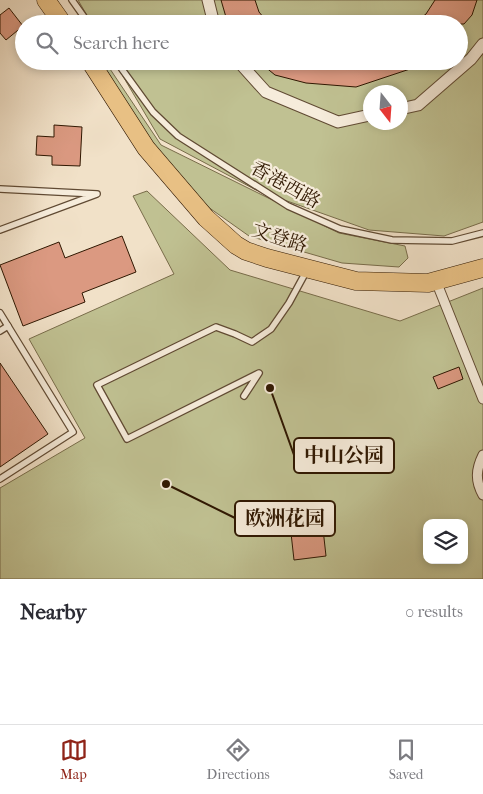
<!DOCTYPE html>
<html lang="en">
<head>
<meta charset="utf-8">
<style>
	:root { --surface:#fff; --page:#f2f2f3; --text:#2b2b33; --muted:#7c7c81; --line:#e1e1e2; --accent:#8f2418 }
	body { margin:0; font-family:"IM FELL French Canon","Noto Serif SC",serif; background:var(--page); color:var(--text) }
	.controls { position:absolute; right:15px; bottom:15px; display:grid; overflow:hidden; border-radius:10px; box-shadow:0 2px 8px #0003 }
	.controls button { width:45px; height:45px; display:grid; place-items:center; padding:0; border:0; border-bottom:1px solid var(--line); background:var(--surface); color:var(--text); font:25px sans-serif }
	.compass { position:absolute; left:363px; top:85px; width:45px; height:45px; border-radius:50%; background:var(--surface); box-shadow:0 2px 8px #0003; rotate:163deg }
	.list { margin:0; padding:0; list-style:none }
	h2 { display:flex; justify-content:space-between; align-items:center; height:65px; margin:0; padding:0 20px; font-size:21px }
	h2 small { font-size:16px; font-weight:400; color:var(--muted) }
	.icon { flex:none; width:28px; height:28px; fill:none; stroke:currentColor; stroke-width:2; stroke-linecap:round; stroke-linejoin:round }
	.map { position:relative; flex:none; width:483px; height:579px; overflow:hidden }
	.search { position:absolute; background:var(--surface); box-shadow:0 2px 8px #0003; left:15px; right:15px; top:15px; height:55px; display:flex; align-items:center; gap:12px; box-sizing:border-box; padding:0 18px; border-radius:28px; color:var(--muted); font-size:19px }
	.sheet { height:145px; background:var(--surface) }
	nav { display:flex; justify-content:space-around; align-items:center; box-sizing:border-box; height:70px; border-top:1px solid var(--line); background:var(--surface); font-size:14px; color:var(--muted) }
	nav a { display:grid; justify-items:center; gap:2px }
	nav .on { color:var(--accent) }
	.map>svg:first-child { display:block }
</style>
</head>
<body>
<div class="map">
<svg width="483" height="579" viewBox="0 0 483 579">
	<rect width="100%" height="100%" fill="#f1e1c8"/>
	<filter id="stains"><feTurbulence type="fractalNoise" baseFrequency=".004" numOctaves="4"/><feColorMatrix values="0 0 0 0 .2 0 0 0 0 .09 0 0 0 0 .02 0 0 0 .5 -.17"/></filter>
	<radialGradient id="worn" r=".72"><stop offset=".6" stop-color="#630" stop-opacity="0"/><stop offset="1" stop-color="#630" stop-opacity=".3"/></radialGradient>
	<g fill="#c0c192" stroke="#786c4a" fill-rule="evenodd">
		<path d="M 78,0 L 483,0 L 483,222 L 444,236 L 369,230 L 256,190 L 160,139 L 114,61 L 459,61 L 459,24 L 92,24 ZM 370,92 L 400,92 L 400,122 L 370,122 Z"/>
		<path d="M 108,66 L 161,145 L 339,233 L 405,246 L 408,258 L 399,267 L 342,263 L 249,236 L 201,202 L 157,150 L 99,70 Z"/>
		<path d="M 147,191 L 230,270 L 400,321 L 483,288 L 483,579 L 0,579 L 0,488 L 85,438 L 29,339 L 174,274 L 133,196 ZM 427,523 L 464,523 L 464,560 L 427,560 Z"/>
	</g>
	<g fill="#db9981" stroke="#2f1701">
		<path d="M 221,0 L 255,0 L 259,12 L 269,24 L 228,24 Z"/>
		<path d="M 435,0 L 477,0 L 472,15 L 464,24 L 413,24 L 426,14 Z"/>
		<path d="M 9,8 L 23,26 L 6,40 L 0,33 L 0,15 Z"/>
		<path d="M 258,61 L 428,61 L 428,63 L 356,87 L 306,83 L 275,75 Z"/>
		<path d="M 54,125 L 82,127 L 80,166 L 52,165 L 52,156 L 36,155 L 37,136 L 54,137 Z"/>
		<path d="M 122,236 L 136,272 L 82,293 L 85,302 L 23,326 L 0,265 L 59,242 L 65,258 Z"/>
		<path d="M 0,363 L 48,434 L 0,467 Z"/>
		<path d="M 459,367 L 463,379 L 438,389 L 433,377 Z"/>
		<path d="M 323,529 L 326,556 L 294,560 L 291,533 Z"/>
	</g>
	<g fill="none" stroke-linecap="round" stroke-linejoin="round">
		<g stroke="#604a33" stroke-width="8">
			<g id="service">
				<path d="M 72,0 L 89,24"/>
				<path d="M 116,61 L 153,112 L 178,136 L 288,206 L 340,229 L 392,240 L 452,241 L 483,233"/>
				<path d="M 0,189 L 97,194 L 0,230"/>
				<path d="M 0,313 L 73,432 L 0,479"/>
				<path d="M 0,331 L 8,326"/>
				<path d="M 244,396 L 259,373 L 127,439 L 97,385 L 216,327 L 235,334 L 252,342 L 271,329 L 289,303 L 307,270"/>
			</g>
		</g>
		<g stroke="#604a33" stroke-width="11">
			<g id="pedestrian">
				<path d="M 436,281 L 483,399"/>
				<path d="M 483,455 C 476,469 475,481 483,495"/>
			</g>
		</g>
		<g stroke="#604a33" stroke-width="13">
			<g id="minor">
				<path d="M 208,0 L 214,24"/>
				<path d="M 238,61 L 266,92 L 338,122 L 370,115"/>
				<path d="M 400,109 L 418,105 L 471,59 L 483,44"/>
			</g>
		</g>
		<g stroke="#2f1701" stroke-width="19">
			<g id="primary">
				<path d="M 46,0 L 63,24"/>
				<path d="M 90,61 L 146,148 L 206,218 L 236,245 L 246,251 L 267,258 L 356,281 L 428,283 L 483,268"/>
			</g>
		</g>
		<use href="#service" stroke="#f6ecdb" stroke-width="5.5"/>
		<use href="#pedestrian" stroke="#f6ecdb" stroke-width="9"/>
		<use href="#minor" stroke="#f6ecdb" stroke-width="11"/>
		<use href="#primary" stroke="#e8c084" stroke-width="18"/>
	</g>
	<g text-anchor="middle" stroke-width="4.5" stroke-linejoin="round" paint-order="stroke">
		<g font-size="19" fill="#2f1701" stroke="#f6ecdb">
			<text transform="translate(286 184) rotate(29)" y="7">香港西路</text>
			<text transform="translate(280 237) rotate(18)" y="7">文登路</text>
		</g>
	</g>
	<path fill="none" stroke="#2f1701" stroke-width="2" d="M270 388L294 455M166 484L235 518"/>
	<g fill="#2f1701" stroke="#f6ecdb" stroke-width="2">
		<circle cx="270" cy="388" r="5"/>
		<circle cx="166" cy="484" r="5"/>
	</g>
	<g fill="#f6ecdb" stroke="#2f1701" stroke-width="2">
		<rect x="294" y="438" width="100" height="35" rx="5"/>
		<rect x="235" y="501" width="100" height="35" rx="5"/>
	</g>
	<g font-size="20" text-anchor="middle" font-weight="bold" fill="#2f1701">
		<text x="344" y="462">中山公园</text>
		<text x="285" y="525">欧洲花园</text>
	</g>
	<rect width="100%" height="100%" filter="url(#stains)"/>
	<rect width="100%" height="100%" fill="url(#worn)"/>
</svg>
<div class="controls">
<button><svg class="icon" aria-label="layers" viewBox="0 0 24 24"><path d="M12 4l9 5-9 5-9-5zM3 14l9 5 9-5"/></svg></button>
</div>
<svg class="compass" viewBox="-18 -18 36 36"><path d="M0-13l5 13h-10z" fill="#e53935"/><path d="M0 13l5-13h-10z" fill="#7c7c81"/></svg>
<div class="search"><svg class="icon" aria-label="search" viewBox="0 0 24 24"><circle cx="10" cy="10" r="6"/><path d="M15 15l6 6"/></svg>Search here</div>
</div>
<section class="sheet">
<h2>Nearby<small>0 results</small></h2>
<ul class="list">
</ul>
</section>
<nav>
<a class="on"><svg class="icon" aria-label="map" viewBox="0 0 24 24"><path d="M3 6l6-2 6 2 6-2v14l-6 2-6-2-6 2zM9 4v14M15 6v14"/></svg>Map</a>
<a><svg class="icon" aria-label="directions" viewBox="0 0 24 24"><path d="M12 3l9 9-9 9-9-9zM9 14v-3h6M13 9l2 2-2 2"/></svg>Directions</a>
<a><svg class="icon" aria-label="saved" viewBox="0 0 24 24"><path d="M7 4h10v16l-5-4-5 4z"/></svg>Saved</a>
</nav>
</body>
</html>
